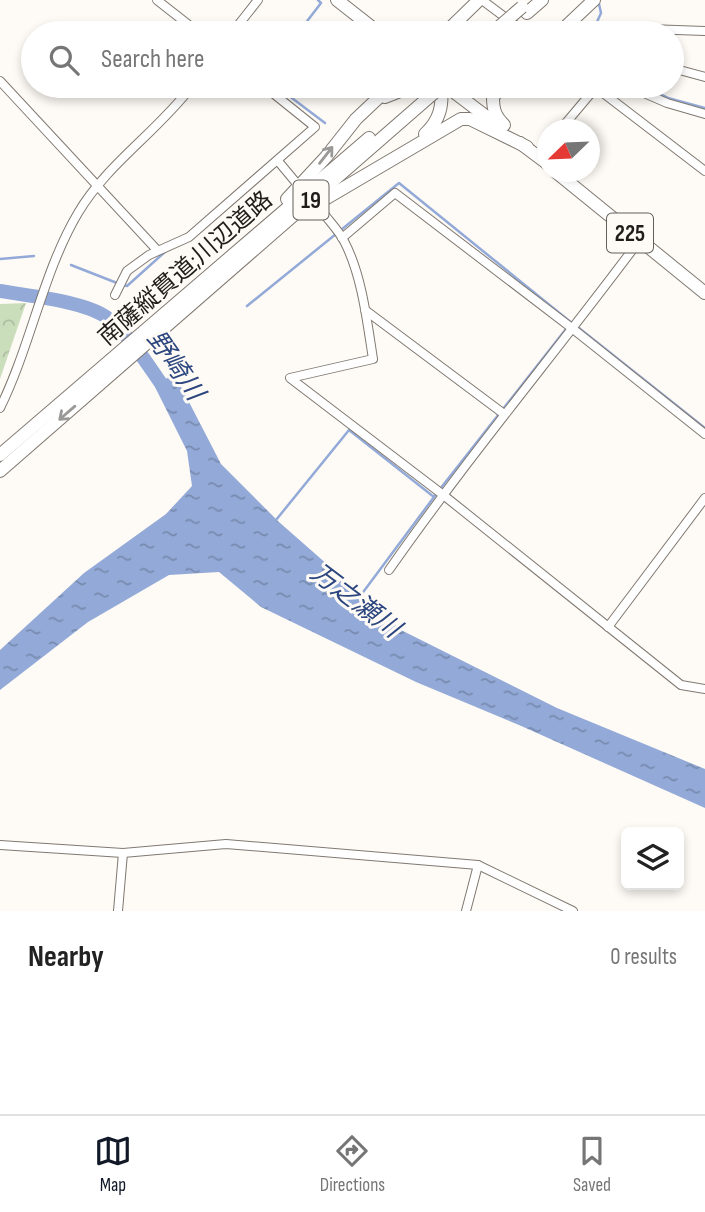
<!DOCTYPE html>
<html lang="en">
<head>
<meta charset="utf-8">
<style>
	:root { --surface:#fff; --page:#f2f2f2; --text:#222; --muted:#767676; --line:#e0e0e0; --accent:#111827 }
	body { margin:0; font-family:"Sofia Sans Condensed","Noto Sans JP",sans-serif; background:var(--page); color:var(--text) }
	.controls { position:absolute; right:21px; bottom:21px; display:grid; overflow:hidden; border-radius:10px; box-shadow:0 4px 10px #0003 }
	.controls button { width:63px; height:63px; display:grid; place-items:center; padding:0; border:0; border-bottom:2px solid var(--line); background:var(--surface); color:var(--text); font:35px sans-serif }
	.compass { position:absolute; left:537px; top:119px; width:63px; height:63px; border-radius:50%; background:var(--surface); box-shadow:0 4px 10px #0003; rotate:247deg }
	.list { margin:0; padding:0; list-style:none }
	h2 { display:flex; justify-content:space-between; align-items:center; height:91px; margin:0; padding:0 28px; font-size:30px }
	h2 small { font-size:23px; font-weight:400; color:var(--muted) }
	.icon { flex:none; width:38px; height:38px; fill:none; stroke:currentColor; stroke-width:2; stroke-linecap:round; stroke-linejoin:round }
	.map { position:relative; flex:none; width:705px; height:911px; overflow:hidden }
	.search { position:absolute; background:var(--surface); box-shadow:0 4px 10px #0003; left:21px; right:21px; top:21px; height:77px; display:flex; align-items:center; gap:18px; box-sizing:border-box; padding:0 24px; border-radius:38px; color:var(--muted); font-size:26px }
	.sheet { height:203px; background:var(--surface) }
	nav { display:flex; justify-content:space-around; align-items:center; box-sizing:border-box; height:98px; border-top:2px solid var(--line); background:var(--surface); font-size:19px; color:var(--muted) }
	nav a { display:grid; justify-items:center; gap:4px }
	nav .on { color:var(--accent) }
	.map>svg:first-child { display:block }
</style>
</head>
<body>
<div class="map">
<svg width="705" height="911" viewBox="0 0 705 911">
	<defs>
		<pattern id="forest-crowns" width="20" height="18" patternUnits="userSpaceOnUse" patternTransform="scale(1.75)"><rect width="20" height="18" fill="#cbdebc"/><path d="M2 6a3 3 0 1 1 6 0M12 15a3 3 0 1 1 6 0" fill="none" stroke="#aebea1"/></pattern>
		<pattern id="water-ripples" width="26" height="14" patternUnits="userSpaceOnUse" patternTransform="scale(1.75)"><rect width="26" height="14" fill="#93aad8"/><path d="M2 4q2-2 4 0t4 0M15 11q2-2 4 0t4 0" fill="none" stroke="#778aae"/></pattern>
	</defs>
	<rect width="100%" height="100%" fill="#fefaf5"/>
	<path fill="url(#forest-crowns)" d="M 26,303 L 0,379 L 0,304 Z"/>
	<path fill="url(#water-ripples)" d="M 174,373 L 221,464 L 279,522 L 403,631 L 557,708 L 705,769 L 705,808 L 519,725 L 416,682 L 261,607 L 219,572 L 169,575 L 88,622 L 0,690 L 0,650 L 84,573 L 166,514 L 192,486 L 187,451 L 155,387 Z"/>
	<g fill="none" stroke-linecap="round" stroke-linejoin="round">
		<g stroke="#93aad8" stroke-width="2.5">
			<path d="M 298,33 L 321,3 L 318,0"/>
			<path d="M 592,33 L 601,13 L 599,4"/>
			<path d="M 276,86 L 325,123"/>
			<path d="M 642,86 L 668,98 L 705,108"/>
			<path d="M 0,259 L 34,256"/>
			<path d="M 71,265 L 117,283"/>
			<path d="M 123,285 L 127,286 L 166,251"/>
			<path d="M 247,306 L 399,183 L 573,324"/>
			<path d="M 579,328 L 705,428"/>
			<path d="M 503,409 L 566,329"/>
			<path d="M 440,489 L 499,414"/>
			<path d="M 276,520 L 349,430 L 434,497 L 436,494"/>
			<path d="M 361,595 L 434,497"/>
		</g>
		<path stroke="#93aad8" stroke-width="14" d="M 0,291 C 28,296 84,301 106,317 C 133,338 151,370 171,398"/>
		<g stroke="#807971" stroke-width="10">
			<g id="minor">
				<path d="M 157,0 L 199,33"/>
				<path d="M 482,0 L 526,33"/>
				<path d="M 232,33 L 258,0"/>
				<path d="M 640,33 L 648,29 L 705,31"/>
				<path d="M 672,68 L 705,77"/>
				<path d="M 0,81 L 157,250"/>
				<path d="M 594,86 L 705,171"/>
				<path d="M 628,86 L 667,103 L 705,114"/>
				<path d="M 560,130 L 597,86"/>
				<path d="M 538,156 L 548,145"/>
				<path d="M 278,161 L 298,185"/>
				<path d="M 324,214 C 331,223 339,231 344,241 C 362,275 367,321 373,359 L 290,378 L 442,494 L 681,685 L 705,689"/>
				<path d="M 342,238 L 395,193 L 573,329 L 705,434"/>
				<path d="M 115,295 L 127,271 L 149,255 L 189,237 L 315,127 L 264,86"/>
				<path d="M 365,310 L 504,414"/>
				<path d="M 0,408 C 31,345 43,272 78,213 C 107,164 157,132 192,86"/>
				<path d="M 389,570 C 468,457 557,351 639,241"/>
				<path d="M 608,627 L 705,498"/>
				<path d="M 0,845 L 123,853 L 226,844 L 478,865 L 573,911"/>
				<path d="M 118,911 L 123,853"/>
				<path d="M 466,911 L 478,865"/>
			</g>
		</g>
		<g stroke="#807971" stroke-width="14">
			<g id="highway">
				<path d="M 337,0 L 379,33"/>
				<path d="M 527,13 L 542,0"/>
				<path d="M 445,33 L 479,0"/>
				<path d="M 559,33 L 594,0"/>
				<path d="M 446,86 L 500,127"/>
				<path d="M 502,86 L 493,97 C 493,110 495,116 504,125"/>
				<path d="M 385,97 L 413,86"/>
				<path d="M 425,134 C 440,120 443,106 441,86"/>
				<path d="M 520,143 L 548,164"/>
				<path d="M 556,172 L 705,293"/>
				<path d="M 287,199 L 326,157 L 356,119 L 391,86"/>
				<path d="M 313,206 L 461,119 L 470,119 L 527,147"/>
				<path d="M 0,455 L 369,138"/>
				<path d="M 0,471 L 428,98"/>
			</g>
		</g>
		<use href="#minor" stroke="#fff" stroke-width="8"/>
		<use href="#highway" stroke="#fff" stroke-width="12"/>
		<g stroke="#807971" stroke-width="14" stroke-linecap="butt">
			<g id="highway-bridge">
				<path d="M 492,33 L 522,7"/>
				<path d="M 428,98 L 442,86"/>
			</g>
		</g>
		<use href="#highway-bridge" stroke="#fff" stroke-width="12"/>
	</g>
	<defs><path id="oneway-shaft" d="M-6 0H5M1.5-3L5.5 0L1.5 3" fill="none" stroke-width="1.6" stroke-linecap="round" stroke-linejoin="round" transform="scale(1.75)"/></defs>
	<g stroke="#9a9998">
		<use href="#oneway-shaft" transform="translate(326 155) rotate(-52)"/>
		<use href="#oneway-shaft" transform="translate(67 413) rotate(139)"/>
	</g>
	<g text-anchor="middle" stroke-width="6" stroke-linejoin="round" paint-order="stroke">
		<g fill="#fefaf5" stroke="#625f5b" stroke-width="2">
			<rect x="293.5" y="180.5" width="35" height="39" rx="5"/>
			<rect x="607" y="213.5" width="46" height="39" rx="5"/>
		</g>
		<g font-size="23" font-weight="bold" fill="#1f1d19">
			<text x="311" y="208">19</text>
			<text x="630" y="241">225</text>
		</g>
		<g font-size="24" fill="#1f1d19" stroke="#fefaf5">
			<text transform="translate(185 268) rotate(-41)" y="8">南薩縦貫道;川辺道路</text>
		</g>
		<g font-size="26" font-style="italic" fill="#2c467f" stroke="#fefaf5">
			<text transform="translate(176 365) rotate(55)" y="9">野崎川</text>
			<text transform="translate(356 600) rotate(37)" y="9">万之瀬川</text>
		</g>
	</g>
</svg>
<div class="controls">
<button><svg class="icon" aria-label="layers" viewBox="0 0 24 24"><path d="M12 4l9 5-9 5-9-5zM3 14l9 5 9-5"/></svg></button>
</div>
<svg class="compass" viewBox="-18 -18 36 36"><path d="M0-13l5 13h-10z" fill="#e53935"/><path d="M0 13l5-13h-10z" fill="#767676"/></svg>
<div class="search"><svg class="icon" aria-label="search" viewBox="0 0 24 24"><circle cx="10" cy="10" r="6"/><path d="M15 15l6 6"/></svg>Search here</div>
</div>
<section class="sheet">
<h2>Nearby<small>0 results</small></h2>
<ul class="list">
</ul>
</section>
<nav>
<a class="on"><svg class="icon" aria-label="map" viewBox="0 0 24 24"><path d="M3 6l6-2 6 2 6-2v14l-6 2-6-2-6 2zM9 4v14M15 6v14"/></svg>Map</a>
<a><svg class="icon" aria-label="directions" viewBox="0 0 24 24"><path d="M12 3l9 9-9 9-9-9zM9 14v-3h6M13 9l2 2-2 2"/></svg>Directions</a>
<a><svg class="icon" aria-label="saved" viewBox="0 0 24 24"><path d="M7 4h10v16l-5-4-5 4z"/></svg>Saved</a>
</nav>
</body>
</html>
